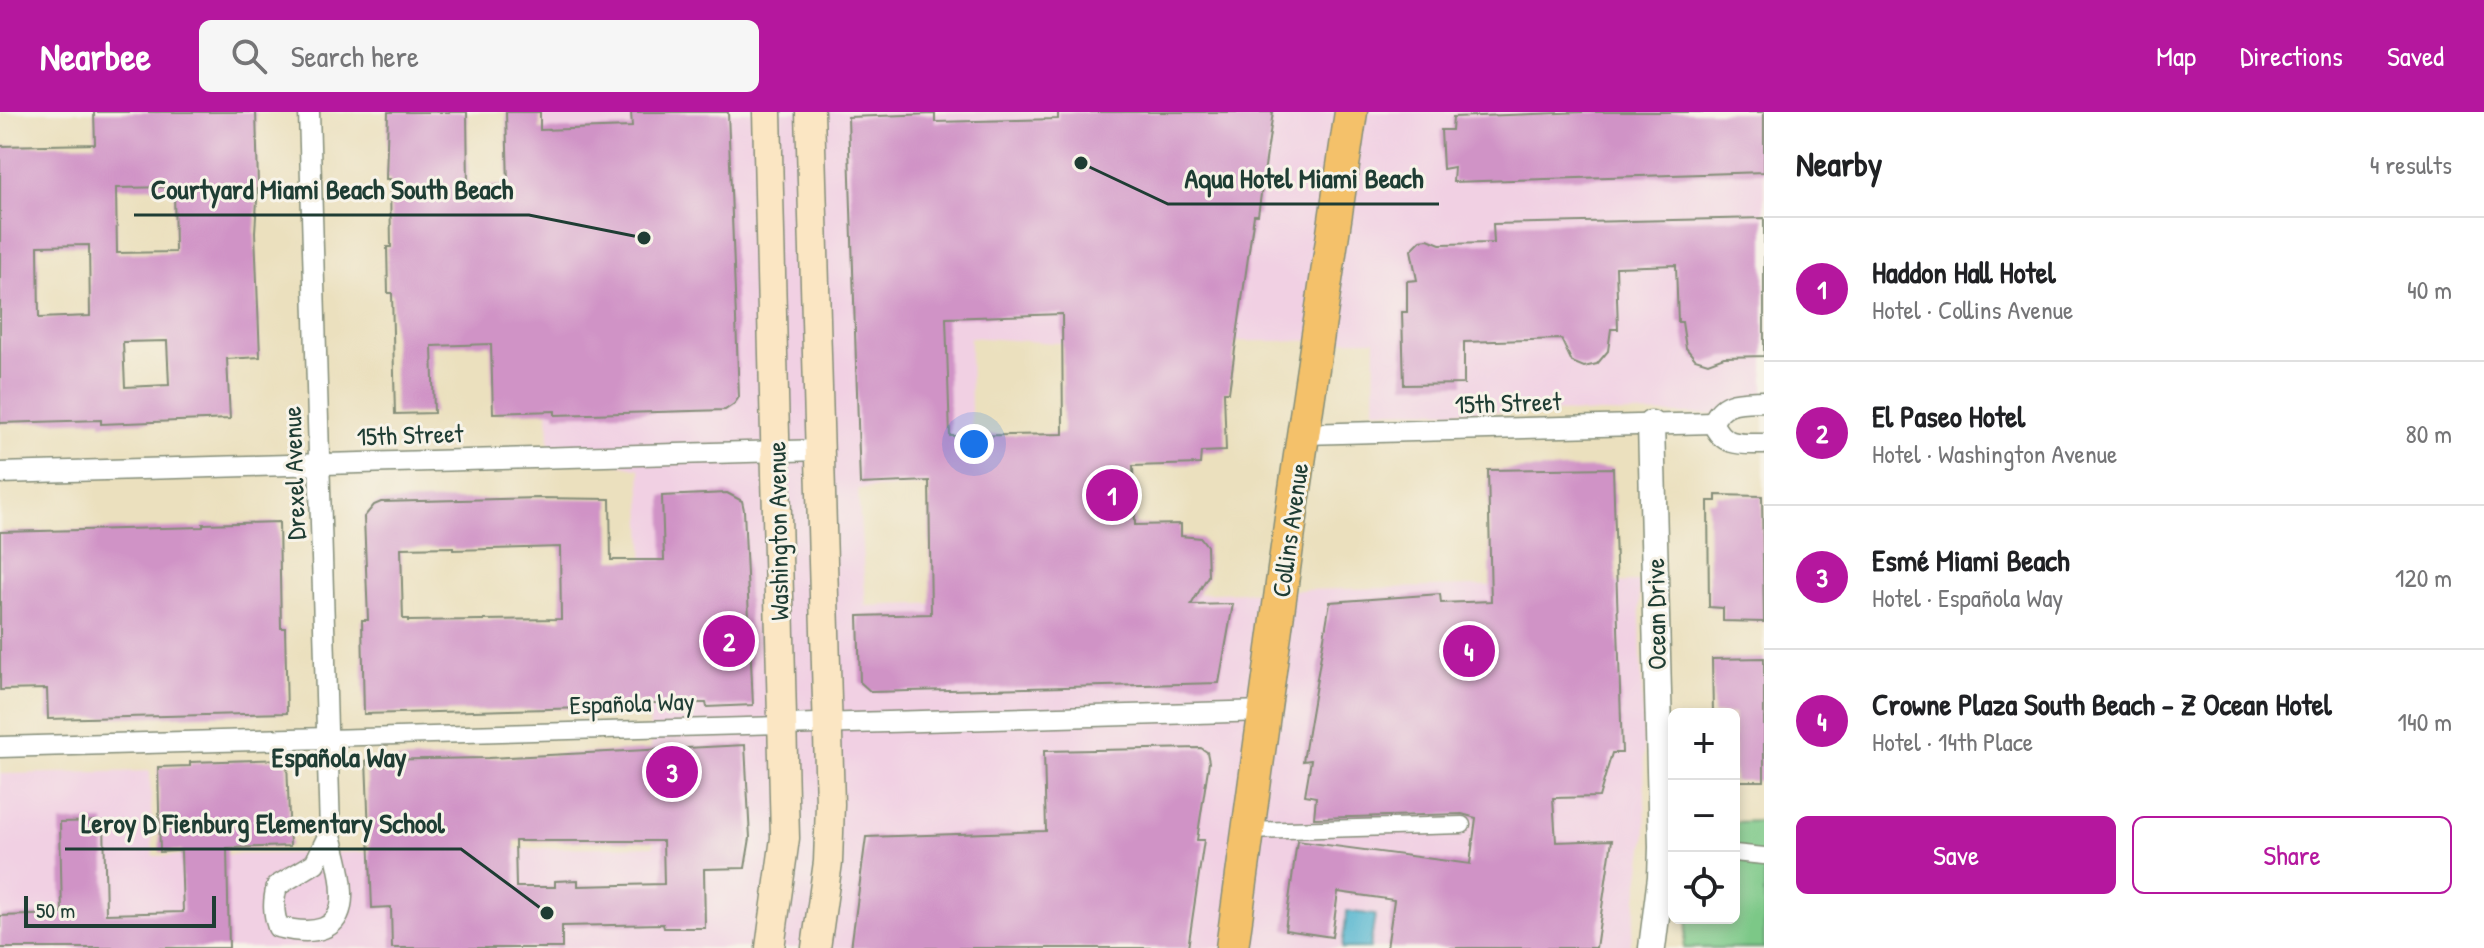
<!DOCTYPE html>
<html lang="en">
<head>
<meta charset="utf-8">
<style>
	:root { --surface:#fff; --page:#f6f6f6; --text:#202124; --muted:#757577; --line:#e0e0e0; --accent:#b5179e }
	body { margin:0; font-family:"Patrick Hand",sans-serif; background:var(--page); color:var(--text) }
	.controls { position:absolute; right:24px; bottom:24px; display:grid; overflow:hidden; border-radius:12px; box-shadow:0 4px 12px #0003 }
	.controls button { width:72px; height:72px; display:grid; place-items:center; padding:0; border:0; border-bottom:2px solid var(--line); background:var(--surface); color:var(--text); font:40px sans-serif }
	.scale { position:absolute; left:24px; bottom:20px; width:192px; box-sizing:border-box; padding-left:8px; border:4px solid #1f3d34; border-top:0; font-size:22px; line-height:28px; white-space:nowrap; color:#1f3d34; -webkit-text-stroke:6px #f7f3e8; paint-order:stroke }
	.you { position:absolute; left:974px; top:332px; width:28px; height:28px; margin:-20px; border:6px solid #fff; border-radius:50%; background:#1a73e8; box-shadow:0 0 0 12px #1a73e833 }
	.badge { display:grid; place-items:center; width:52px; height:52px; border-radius:50%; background:var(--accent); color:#fff; font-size:26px; font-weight:700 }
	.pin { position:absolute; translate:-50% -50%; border:4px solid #fff; box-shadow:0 2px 8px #0006 }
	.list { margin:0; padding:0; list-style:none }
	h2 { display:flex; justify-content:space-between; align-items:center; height:104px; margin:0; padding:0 32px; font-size:34px }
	h2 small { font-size:26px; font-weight:400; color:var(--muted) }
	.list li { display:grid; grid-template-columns:52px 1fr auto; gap:24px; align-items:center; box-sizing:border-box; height:144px; padding:0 32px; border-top:2px solid var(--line) }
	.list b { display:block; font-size:30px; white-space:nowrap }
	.list p { margin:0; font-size:26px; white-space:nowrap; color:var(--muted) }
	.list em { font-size:26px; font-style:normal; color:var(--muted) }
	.actions { display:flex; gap:16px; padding:24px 32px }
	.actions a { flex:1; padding:18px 0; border:2px solid var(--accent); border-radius:12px; text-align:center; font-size:28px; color:var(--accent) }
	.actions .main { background:var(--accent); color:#fff }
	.icon { flex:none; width:44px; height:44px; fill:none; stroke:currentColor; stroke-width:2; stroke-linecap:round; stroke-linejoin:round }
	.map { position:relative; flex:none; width:1764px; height:836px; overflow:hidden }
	header { display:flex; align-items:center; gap:48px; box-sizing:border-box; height:112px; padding:0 40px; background:var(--accent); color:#fff }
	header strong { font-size:38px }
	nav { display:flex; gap:44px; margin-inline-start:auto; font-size:28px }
	.search { width:560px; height:72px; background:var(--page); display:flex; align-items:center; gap:20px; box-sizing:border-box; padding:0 28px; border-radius:12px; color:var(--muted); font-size:30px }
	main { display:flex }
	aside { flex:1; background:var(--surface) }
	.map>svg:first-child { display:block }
</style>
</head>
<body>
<header>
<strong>Nearbee</strong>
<div class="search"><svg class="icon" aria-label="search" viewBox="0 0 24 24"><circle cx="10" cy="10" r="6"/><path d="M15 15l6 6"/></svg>Search here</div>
<nav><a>Map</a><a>Directions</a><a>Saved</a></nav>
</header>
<main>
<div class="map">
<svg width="1764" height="836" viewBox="0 0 1764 836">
	<rect width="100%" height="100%" fill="#f7f3e8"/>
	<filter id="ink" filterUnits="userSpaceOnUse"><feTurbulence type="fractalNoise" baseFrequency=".0125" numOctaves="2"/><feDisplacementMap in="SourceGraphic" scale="16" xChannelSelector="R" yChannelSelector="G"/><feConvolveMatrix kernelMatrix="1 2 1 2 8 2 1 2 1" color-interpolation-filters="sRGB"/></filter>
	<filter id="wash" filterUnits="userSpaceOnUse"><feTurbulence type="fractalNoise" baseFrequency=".006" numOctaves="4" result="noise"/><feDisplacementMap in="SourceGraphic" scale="32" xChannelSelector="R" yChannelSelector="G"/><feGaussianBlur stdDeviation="1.8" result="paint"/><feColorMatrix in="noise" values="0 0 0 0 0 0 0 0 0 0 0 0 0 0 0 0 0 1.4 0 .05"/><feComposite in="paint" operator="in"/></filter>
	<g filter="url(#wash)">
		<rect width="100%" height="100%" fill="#ebe0be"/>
		<path fill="#f1d0e3" d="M 542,0 L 1764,0 L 1764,303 L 1374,298 L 1375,228 L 1056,231 L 970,225 L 972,370 L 858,377 L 866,494 L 1300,478 L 1639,470 L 1646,721 L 1630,836 L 0,836 L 0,662 L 150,659 L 153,744 L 654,734 L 640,357 L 549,335 Z"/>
		<path fill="#7bc887" stroke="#4d825e" stroke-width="2" d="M 1764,709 L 1764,836 L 1684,836 L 1688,806 L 1734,806 L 1734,710 Z"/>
		<path fill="#50b4cf" stroke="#387882" stroke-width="2" d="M 1347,799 L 1375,803 L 1370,836 L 1342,836 Z"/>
		<g id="blocks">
			<g fill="#d093c6" fill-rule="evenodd">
				<path d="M 94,0 L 256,0 L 258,73 L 255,120 L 260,245 L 227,247 L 230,307 L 101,312 L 101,308 L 0,311 L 0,34 L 95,32 ZM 174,75 L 175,140 L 117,141 L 116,76 ZM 89,133 L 90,204 L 39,206 L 38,134 ZM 167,229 L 169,273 L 125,275 L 123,230 Z"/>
				<path d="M 388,0 L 467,0 L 468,74 L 508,73 L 506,0 L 540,0 L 540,18 L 632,15 L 631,0 L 728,0 L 739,285 L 734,292 L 725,298 L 555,303 L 555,299 L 493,301 L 491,232 L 432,234 L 434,301 L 395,302 L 392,181 L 388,181 L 387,135 L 391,135 L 390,67 L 386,67 Z"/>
				<path d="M 1058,0 L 1273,0 L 1258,103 L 1254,103 L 1229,280 L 1224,280 L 1226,339 L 1201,340 L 1200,352 L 1133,354 L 1135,413 L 1181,412 L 1181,424 L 1201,426 L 1207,434 L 1208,464 L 1191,493 L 1233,492 L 1219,571 L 871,580 L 860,570 L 858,504 L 931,502 L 929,369 L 860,372 L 848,5 L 935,2 L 935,10 L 1058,7 ZM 1062,202 L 1063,322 L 950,324 L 946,206 Z"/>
				<path d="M 1585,0 L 1764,0 L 1764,60 L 1453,70 L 1454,55 L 1443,57 L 1441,18 L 1452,18 L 1453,5 Z"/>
				<path d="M 1764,106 L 1764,244 L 1724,245 L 1708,251 L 1695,247 L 1686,236 L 1682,210 L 1678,210 L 1676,153 L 1616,155 L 1618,217 L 1611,217 L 1608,239 L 1597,252 L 1584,255 L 1572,250 L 1561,227 L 1464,230 L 1464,272 L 1404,273 L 1402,200 L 1407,200 L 1407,169 L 1417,168 L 1411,138 L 1421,128 L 1428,127 L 1440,132 L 1494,131 L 1493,112 Z"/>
				<path d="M 1613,356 L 1622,641 L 1612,641 L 1599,685 L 1553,686 L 1556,730 L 1612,728 L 1596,836 L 1387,836 L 1394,788 L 1338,780 L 1332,825 L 1285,818 L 1297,729 L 1470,752 L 1476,706 L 1462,702 L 1314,706 L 1316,685 L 1305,683 L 1311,648 L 1303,649 L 1330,490 L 1440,482 L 1441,491 L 1491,489 L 1488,358 Z"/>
				<path d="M 727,381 L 742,389 L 744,398 L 753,593 L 707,595 L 706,591 L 648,591 L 587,593 L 587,596 L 364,602 L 362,508 L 368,508 L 364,405 L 374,393 L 381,390 L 539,386 L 610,387 L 611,448 L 664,448 L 662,384 ZM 453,435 L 453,438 L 560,435 L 561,507 L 408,509 L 408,507 L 403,507 L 401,436 Z"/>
				<path d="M 1716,383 L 1762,384 L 1764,510 L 1723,509 L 1723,496 L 1709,495 L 1708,389 L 1716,389 Z"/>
				<path d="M 279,410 L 281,516 L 285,516 L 287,601 L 48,607 L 47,577 L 0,578 L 0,420 L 203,415 L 203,412 Z"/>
				<path d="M 1764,546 L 1764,669 L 1734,669 L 1734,602 L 1713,602 L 1712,547 Z"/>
				<path d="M 745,633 L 750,726 L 745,756 L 704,757 L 705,816 L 664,816 L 663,812 L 562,814 L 562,836 L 392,836 L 391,795 L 372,796 L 366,648 L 488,646 ZM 515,729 L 663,729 L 664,772 L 578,774 L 578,768 L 555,769 L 555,775 L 516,775 Z"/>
				<path d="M 1201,636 L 1207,640 L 1209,650 L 1197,728 L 1204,728 L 1188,836 L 851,836 L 866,725 L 1046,719 L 1044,639 Z"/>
				<path d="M 287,647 L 290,734 L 227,736 L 229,836 L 0,836 L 0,804 L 62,802 L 60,710 L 104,709 L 106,802 L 183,800 L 181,739 L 160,740 L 158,655 L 190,654 L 190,650 Z"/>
			</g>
		</g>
	</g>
	<g filter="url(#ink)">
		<use href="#blocks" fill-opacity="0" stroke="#858e79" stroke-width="2"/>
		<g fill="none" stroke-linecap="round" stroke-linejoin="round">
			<g stroke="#858e79" stroke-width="19">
				<g id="pedestrian">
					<path d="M 327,626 L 782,613"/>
					<path d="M 1248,719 L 1462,713"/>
					<path d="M 1734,741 L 1764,744"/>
				</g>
			</g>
			<g stroke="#858e79" stroke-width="23">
				<g id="minor">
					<path d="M 309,0 L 330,720 C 343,768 364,836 278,815 C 273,800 273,789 277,774 L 315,751 L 330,720"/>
					<path d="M 1764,289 C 1742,290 1722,287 1713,311 C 1722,335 1742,332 1764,332"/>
					<path d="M 1304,322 L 1713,311"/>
					<path d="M 0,361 L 821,338"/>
					<path d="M 782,613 L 1266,599"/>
					<path d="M 0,635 L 327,626"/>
				</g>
			</g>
			<g stroke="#858e79" stroke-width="29">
				<path id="tertiary" d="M 1651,312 L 1662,735 L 1661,765 L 1652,836"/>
			</g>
			<g stroke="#858e79" stroke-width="31">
				<g id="secondary">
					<path d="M 767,0 L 785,726 L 770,836"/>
					<path d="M 810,0 L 830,692 L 828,750 L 816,836"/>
				</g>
			</g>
			<g stroke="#858e79" stroke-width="35">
				<path id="primary" d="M 1232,836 L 1294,384 L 1351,0"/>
			</g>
			<use href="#pedestrian" stroke="#fff" stroke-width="16"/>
			<use href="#minor" stroke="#fff" stroke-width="20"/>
			<use href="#tertiary" stroke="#fff" stroke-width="26"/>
			<use href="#secondary" stroke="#fbe6c3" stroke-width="28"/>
			<use href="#primary" stroke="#f4c16a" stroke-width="32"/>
		</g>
	</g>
	<g text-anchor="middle" stroke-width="6" stroke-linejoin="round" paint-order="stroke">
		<g font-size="26" fill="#1f3d34" stroke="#f7f3e8">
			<text transform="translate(1508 291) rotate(-2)" y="9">15th Street</text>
			<text transform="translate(410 323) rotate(-2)" y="9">15th Street</text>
			<text transform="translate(294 361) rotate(-92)" y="9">Drexel Avenue</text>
			<text transform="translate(1290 418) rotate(-82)" y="9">Collins Avenue</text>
			<text transform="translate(778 419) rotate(-91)" y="9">Washington Avenue</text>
			<text transform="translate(1656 502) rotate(-91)" y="9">Ocean Drive</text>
			<text transform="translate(632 591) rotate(-2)" y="9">Española Way</text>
		</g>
		<g font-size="28" font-weight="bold" fill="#1f3d34" stroke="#f7f3e8">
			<text x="339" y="655">Española Way</text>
		</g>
	</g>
	<path fill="none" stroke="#1f3d34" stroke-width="3" d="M1081 51L1168 92H1439M644 126L529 103H134M547 801L461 737H65"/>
	<g fill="#1f3d34" stroke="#f7f3e8" stroke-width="3">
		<circle cx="1081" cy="51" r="8"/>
		<circle cx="644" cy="126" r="8"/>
		<circle cx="547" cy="801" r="8"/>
	</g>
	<g font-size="28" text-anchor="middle" font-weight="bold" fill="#1f3d34" stroke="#f7f3e8" stroke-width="6" stroke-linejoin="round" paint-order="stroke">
		<text x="1304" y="76">Aqua Hotel Miami Beach</text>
		<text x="332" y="87">Courtyard Miami Beach South Beach</text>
		<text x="263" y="721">Leroy D Fienburg Elementary School</text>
	</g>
</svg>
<div class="controls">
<button>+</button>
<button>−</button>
<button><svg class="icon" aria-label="locate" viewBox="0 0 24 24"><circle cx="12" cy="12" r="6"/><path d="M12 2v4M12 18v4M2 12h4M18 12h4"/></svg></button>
</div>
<div class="scale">50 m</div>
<div class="you"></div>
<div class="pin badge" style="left:1112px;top:383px">1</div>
<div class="pin badge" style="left:729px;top:529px">2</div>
<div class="pin badge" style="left:672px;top:660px">3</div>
<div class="pin badge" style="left:1469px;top:539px">4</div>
</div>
<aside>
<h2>Nearby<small>4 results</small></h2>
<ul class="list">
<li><span class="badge">1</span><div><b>Haddon Hall Hotel</b><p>Hotel · Collins Avenue</p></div><em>40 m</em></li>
<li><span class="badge">2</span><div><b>El Paseo Hotel</b><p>Hotel · Washington Avenue</p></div><em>80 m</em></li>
<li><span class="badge">3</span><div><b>Esmé Miami Beach</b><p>Hotel · Española Way</p></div><em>120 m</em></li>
<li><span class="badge">4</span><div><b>Crowne Plaza South Beach - Z Ocean Hotel</b><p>Hotel · 14th Place</p></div><em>140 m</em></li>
</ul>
<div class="actions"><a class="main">Save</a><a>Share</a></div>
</aside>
</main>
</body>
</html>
